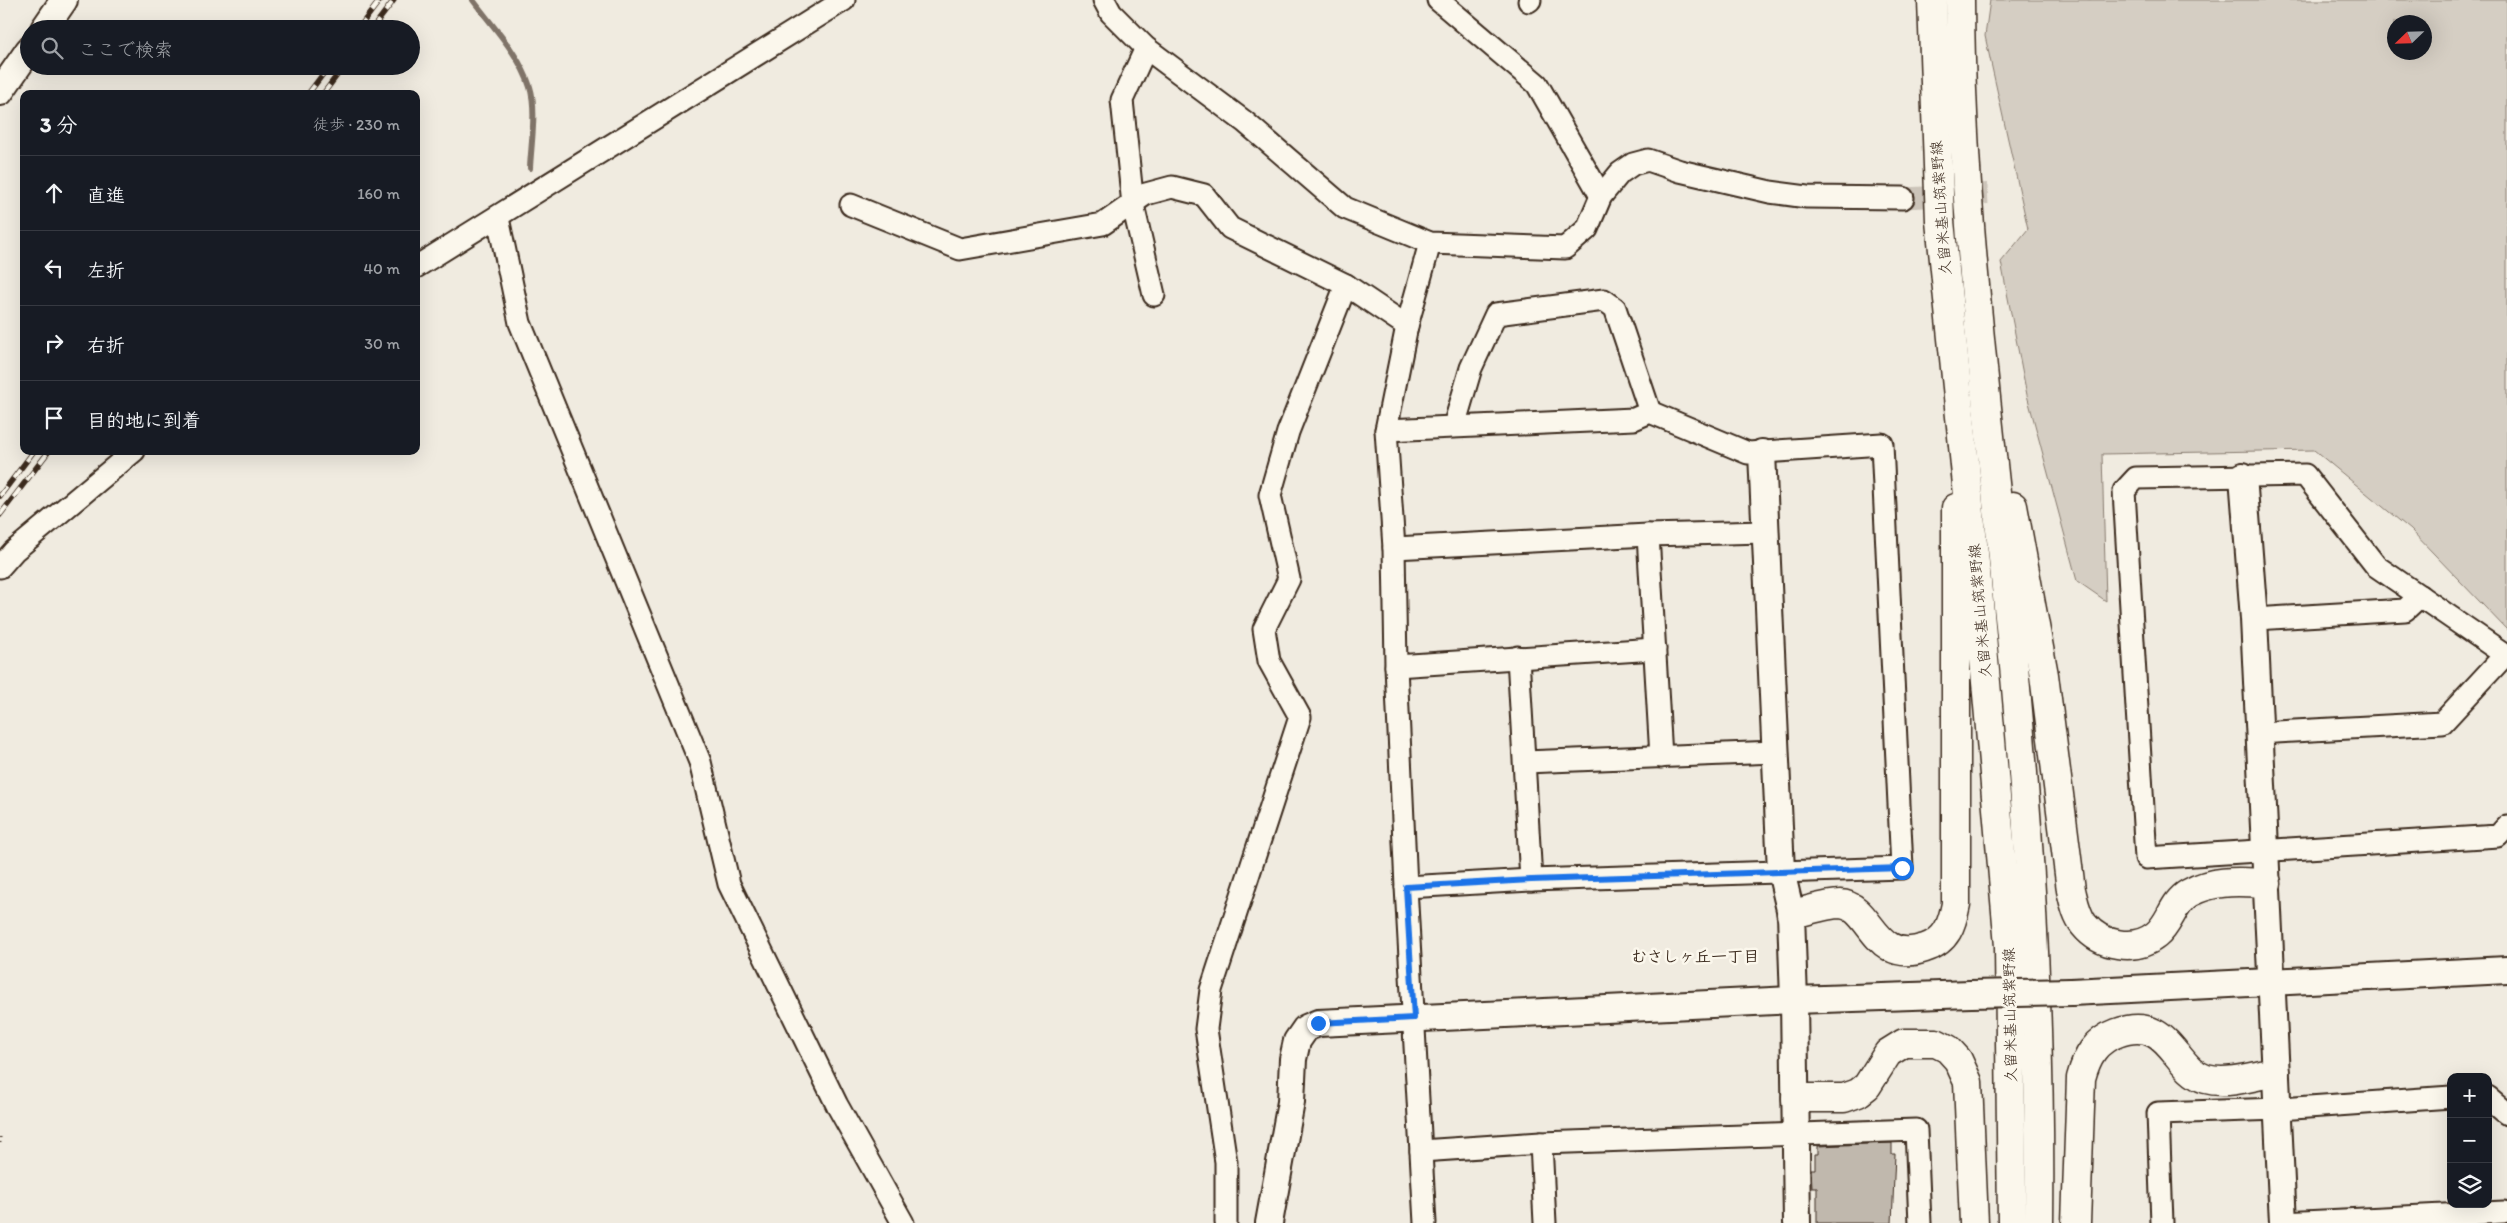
<!DOCTYPE html>
<html lang="ja">
<head>
<meta charset="utf-8">
<style>
	:root { --surface:#171b24; --page:#20242c; --text:#f1f3f6; --muted:#9ea1a6; --line:#363941 }
	body { margin:0; font-family:Itim,"Klee One",sans-serif; background:var(--page); color:var(--text) }
	.controls { position:absolute; right:15px; bottom:15px; display:grid; overflow:hidden; border-radius:10px; box-shadow:0 5px 20px #0002 }
	.controls button { width:45px; height:45px; display:grid; place-items:center; padding:0; border:0; border-bottom:1px solid var(--line); background:var(--surface); color:var(--text); font:25px sans-serif }
	.compass { position:absolute; left:2387px; top:15px; width:45px; height:45px; border-radius:50%; background:var(--surface); box-shadow:0 5px 20px #0002; rotate:247deg }
	.stop { position:absolute; width:15px; height:15px; margin:-11px; border:4px solid #1a73e8; border-radius:50%; background:#fff }
	.stop.end { background:#1a73e8; border-color:#fff; box-shadow:0 1px 5px #0008 }
	.list { margin:0; padding:0; list-style:none }
	h2 { display:flex; justify-content:space-between; align-items:center; height:65px; margin:0; padding:0 20px; font-size:21px }
	h2 small { font-size:16px; font-weight:400; color:var(--muted) }
	.list li { display:grid; grid-template-columns:32px 1fr auto; gap:15px; align-items:center; box-sizing:border-box; height:75px; padding:0 20px; border-top:1px solid var(--line) }
	.list b { display:block; font-size:19px; white-space:nowrap }
	.list em { font-size:16px; font-style:normal; color:var(--muted) }
	.icon { flex:none; width:28px; height:28px; fill:none; stroke:currentColor; stroke-width:2; stroke-linecap:round; stroke-linejoin:round }
	.map { position:relative; flex:none; width:2507px; height:1223px; overflow:hidden }
	.search { position:absolute; background:var(--surface); box-shadow:0 5px 20px #0002; left:20px; top:20px; width:400px; height:55px; display:flex; align-items:center; gap:12px; box-sizing:border-box; padding:0 18px; border-radius:28px; color:var(--muted); font-size:19px }
	.panel { position:absolute; background:var(--surface); box-shadow:0 5px 20px #0002; left:20px; top:90px; width:400px; height:365px; border-radius:10px }
	.map>svg:first-child { display:block }
</style>
</head>
<body>
<div class="map">
<svg width="2507" height="1223" viewBox="0 0 2507 1223">
	<rect width="100%" height="100%" fill="#f0ebe0"/>
	<filter id="ink" filterUnits="userSpaceOnUse"><feTurbulence type="fractalNoise" baseFrequency=".02" numOctaves="2"/><feDisplacementMap in="SourceGraphic" scale="10" xChannelSelector="R" yChannelSelector="G"/><feConvolveMatrix kernelMatrix="1 2 1 2 8 2 1 2 1" color-interpolation-filters="sRGB"/></filter>
	<g filter="url(#ink)">
		<path fill="#d5cec3" stroke="#887c70" fill-rule="evenodd" d="M 1990,0 L 2507,0 L 2507,630 L 2411,530 L 2314,450 L 2102,454 L 2106,601 L 2077,581 L 2027,395 L 2001,262 L 2028,229 L 1985,36 ZM 2394,22 L 2424,22 L 2424,52 L 2394,52 Z"/>
		<g fill="none" stroke-linecap="round" stroke-linejoin="round">
			<path stroke="#7f7367" stroke-width="6" d="M 473,0 C 493,27 520,55 530,87 C 537,109 531,145 530,168"/>
		</g>
		<path fill="#c0b8ad" stroke="#3b2a1e" d="M 1892,1143 L 1892,1154 L 1895,1154 L 1892,1223 L 1817,1223 L 1817,1187 L 1812,1187 L 1811,1169 L 1815,1169 L 1815,1154 L 1818,1154 L 1818,1146 Z"/>
		<g fill="none" stroke-linecap="round" stroke-linejoin="round">
			<path stroke="#ccc4b9" stroke-width="21" stroke-dasharray="21 11" stroke-linecap="butt" d="M 1903,198 L 1998,193"/>
			<g stroke="#3b2a1e" stroke-width="25">
				<g id="minor">
					<path d="M 1104,0 L 1111,13 L 1146,48 L 1245,122 L 1345,208 L 1430,243 L 1565,248 L 1587,229 L 1601,196 L 1620,173 L 1633,164 L 1648,160 L 1680,171 L 1770,192 L 1807,197 L 1903,198"/>
					<path d="M 1438,0 L 1537,84 L 1601,196"/>
					<path d="M 1529,1 L 1530,0"/>
					<path d="M 1146,48 L 1122,100 L 1133,205 L 1154,295"/>
					<path d="M 851,205 L 960,249 L 1103,224 L 1146,194 L 1172,187 L 1204,195 L 1230,228 L 1346,285 L 1407,326"/>
					<path d="M 498,218 L 520,323 L 700,762 L 729,884 L 837,1105 L 903,1223"/>
					<path d="M 416,267 L 844,0"/>
					<path d="M 1454,426 L 1471,368 L 1496,314 L 1604,300 L 1615,308 L 1650,412"/>
					<path d="M 1386,430 L 1634,419 L 1650,412 L 1748,453 L 1882,444 L 1902,868 L 1531,880 L 1406,887"/>
					<path d="M 1648,535 L 1661,757"/>
					<path d="M 1394,548 L 1648,535 L 1765,532"/>
					<path d="M 0,567 L 14,551 L 134,451"/>
					<path d="M 2254,619 L 2405,610 L 2420,596"/>
					<path d="M 2507,656 L 2376,566 L 2305,475 L 2136,478 L 2124,491 L 2146,858 L 2498,836 L 2507,826"/>
					<path d="M 1518,657 L 1531,880"/>
					<path d="M 1396,666 L 1655,649"/>
					<path d="M 2259,733 L 2442,723 L 2505,655"/>
					<path d="M 1525,762 L 1775,752"/>
					<path d="M 2488,1098 L 2507,1114"/>
					<path d="M 1541,1143 L 1545,1223"/>
					<path d="M 1421,1151 L 1541,1143 L 1916,1130 L 1920,1223"/>
					<path d="M 1226,1223 L 1226,1162 L 1206,1029 L 1211,990 L 1300,717 L 1269,661 L 1264,629 L 1289,579 L 1270,495 L 1288,432 L 1346,285"/>
					<path d="M 1425,1223 L 1406,887 L 1396,666 L 1394,548 L 1386,430 L 1407,326 L 1430,243"/>
					<path d="M 2162,1223 L 2158,1113 L 2279,1109 L 2451,1097"/>
					<path d="M 2283,1223 L 2504,1212"/>
				</g>
			</g>
			<g stroke="#3b2a1e" stroke-width="30">
				<g id="tertiary">
					<path d="M 44,29 L 64,0"/>
					<path d="M 0,92 L 29,50"/>
					<path d="M 1762,453 L 1781,871 L 1791,914 L 1794,1000 L 1797,1223"/>
					<path d="M 2243,476 L 2254,619 L 2283,1223"/>
					<path d="M 2071,992 L 2507,970"/>
					<path d="M 1269,1223 L 1291,1102 L 1293,1059 L 1297,1041 L 1306,1028 L 1318,1023 L 1794,1000 L 1971,994"/>
				</g>
			</g>
			<g stroke="#3b2a1e" stroke-width="31">
				<g id="primary">
					<path d="M 1932,0 L 1940,221 L 1979,602 L 2009,946 L 2012,1223"/>
					<path d="M 1960,0 C 1961,231 1995,458 2016,688 C 2032,866 2041,1044 2039,1223"/>
					<path d="M 2013,506 L 2044,675 L 2071,890 C 2074,902 2076,915 2084,925 C 2101,946 2135,952 2156,935 C 2171,923 2172,903 2189,893 C 2214,879 2240,882 2267,883"/>
					<path d="M 1791,914 C 1804,912 1827,904 1840,904 C 1872,905 1873,966 1925,948 C 1947,941 1952,924 1956,904 L 1956,508"/>
					<path d="M 1796,1098 L 1844,1098 L 1858,1093 L 1867,1086 L 1888,1053 L 1904,1043 L 1936,1043 L 1948,1049 L 1958,1060 L 1968,1082 L 1974,1223"/>
					<path d="M 2076,1223 L 2081,1078 C 2087,1056 2095,1041 2117,1033 C 2170,1014 2173,1069 2206,1079 C 2227,1085 2255,1076 2275,1072"/>
				</g>
			</g>
			<path stroke="#3b2a1e" stroke-width="3" stroke-dasharray="1 4" stroke-linecap="butt" d="M 0,1137 L 0,1145"/>
			<use href="#minor" stroke="#fbf7ec" stroke-width="21"/>
			<use href="#tertiary" stroke="#fbf7ec" stroke-width="26"/>
			<use href="#primary" stroke="#fbf7ec" stroke-width="28"/>
			<g stroke="#3b2a1e" stroke-width="5.5">
				<g id="rail">
					<path d="M 358,29 L 380,0"/>
					<path d="M 372,29 L 394,0"/>
					<path d="M 308,94 L 329,66"/>
					<path d="M 323,94 L 344,66"/>
					<path d="M 0,496 L 34,451"/>
					<path d="M 0,515 L 49,451"/>
				</g>
			</g>
			<use href="#rail" stroke="#fbf7ec" stroke-width="4" stroke-dasharray="11" stroke-linecap="butt"/>
			<g stroke="#3b2a1e" stroke-width="30" stroke-linecap="butt">
				<path id="tertiary-bridge" d="M 1971,994 L 2071,992"/>
			</g>
			<use href="#tertiary-bridge" stroke="#fbf7ec" stroke-width="26"/>
		</g>
	</g>
	<g fill="none" stroke-linecap="round" stroke-linejoin="round" filter="url(#ink)">
		<path stroke="#1a73e8" stroke-width="6" d="M 1318,1023 L 1414,1018 L 1406,887 L 1531,880 L 1902,868"/>
	</g>
	<g text-anchor="middle" stroke-width="5" stroke-linejoin="round" paint-order="stroke">
		<g font-size="15" fill="#3b2a1e" stroke="#fbf7ec">
			<text transform="translate(1941 208) rotate(-94)" y="5">久留米基山筑紫野線</text>
			<text transform="translate(1980 611) rotate(-95)" y="5">久留米基山筑紫野線</text>
			<text transform="translate(2010 1015) rotate(-91)" y="5">久留米基山筑紫野線</text>
		</g>
		<g font-size="16" font-weight="bold" fill="#3b2a1e" stroke="#fbf7ec">
			<text x="1695" y="962">むさしヶ丘一丁目</text>
		</g>
	</g>
</svg>
<div class="controls">
<button>+</button>
<button>−</button>
<button><svg class="icon" aria-label="layers" viewBox="0 0 24 24"><path d="M12 4l9 5-9 5-9-5zM3 14l9 5 9-5"/></svg></button>
</div>
<svg class="compass" viewBox="-18 -18 36 36"><path d="M0-13l5 13h-10z" fill="#e53935"/><path d="M0 13l5-13h-10z" fill="#9ea1a6"/></svg>
<div class="stop" style="left:1902px;top:868px"></div>
<div class="stop end" style="left:1318px;top:1023px"></div>
<div class="search"><svg class="icon" aria-label="search" viewBox="0 0 24 24"><circle cx="10" cy="10" r="6"/><path d="M15 15l6 6"/></svg>ここで検索</div>
<section class="panel">
<h2>3 分<small>徒歩 · 230 m</small></h2>
<ul class="list">
<li><svg class="icon" aria-label="ahead" viewBox="0 0 24 24"><path d="M12 20V5M6 11l6-6 6 6"/></svg><div><b>直進</b></div><em>160 m</em></li>
<li><svg class="icon" aria-label="left" viewBox="0 0 24 24"><path d="M17 20v-9H6M10 6l-5 5 5 5"/></svg><div><b>左折</b></div><em>40 m</em></li>
<li><svg class="icon" aria-label="right" viewBox="0 0 24 24"><path d="M7 20v-9h11M14 6l5 5-5 5"/></svg><div><b>右折</b></div><em>30 m</em></li>
<li><svg class="icon" aria-label="arrive" viewBox="0 0 24 24"><path d="M6 21V4h12l-3 4 3 4H6"/></svg><div><b>目的地に到着</b></div></li>
</ul>
</section>
</div>
</body>
</html>
